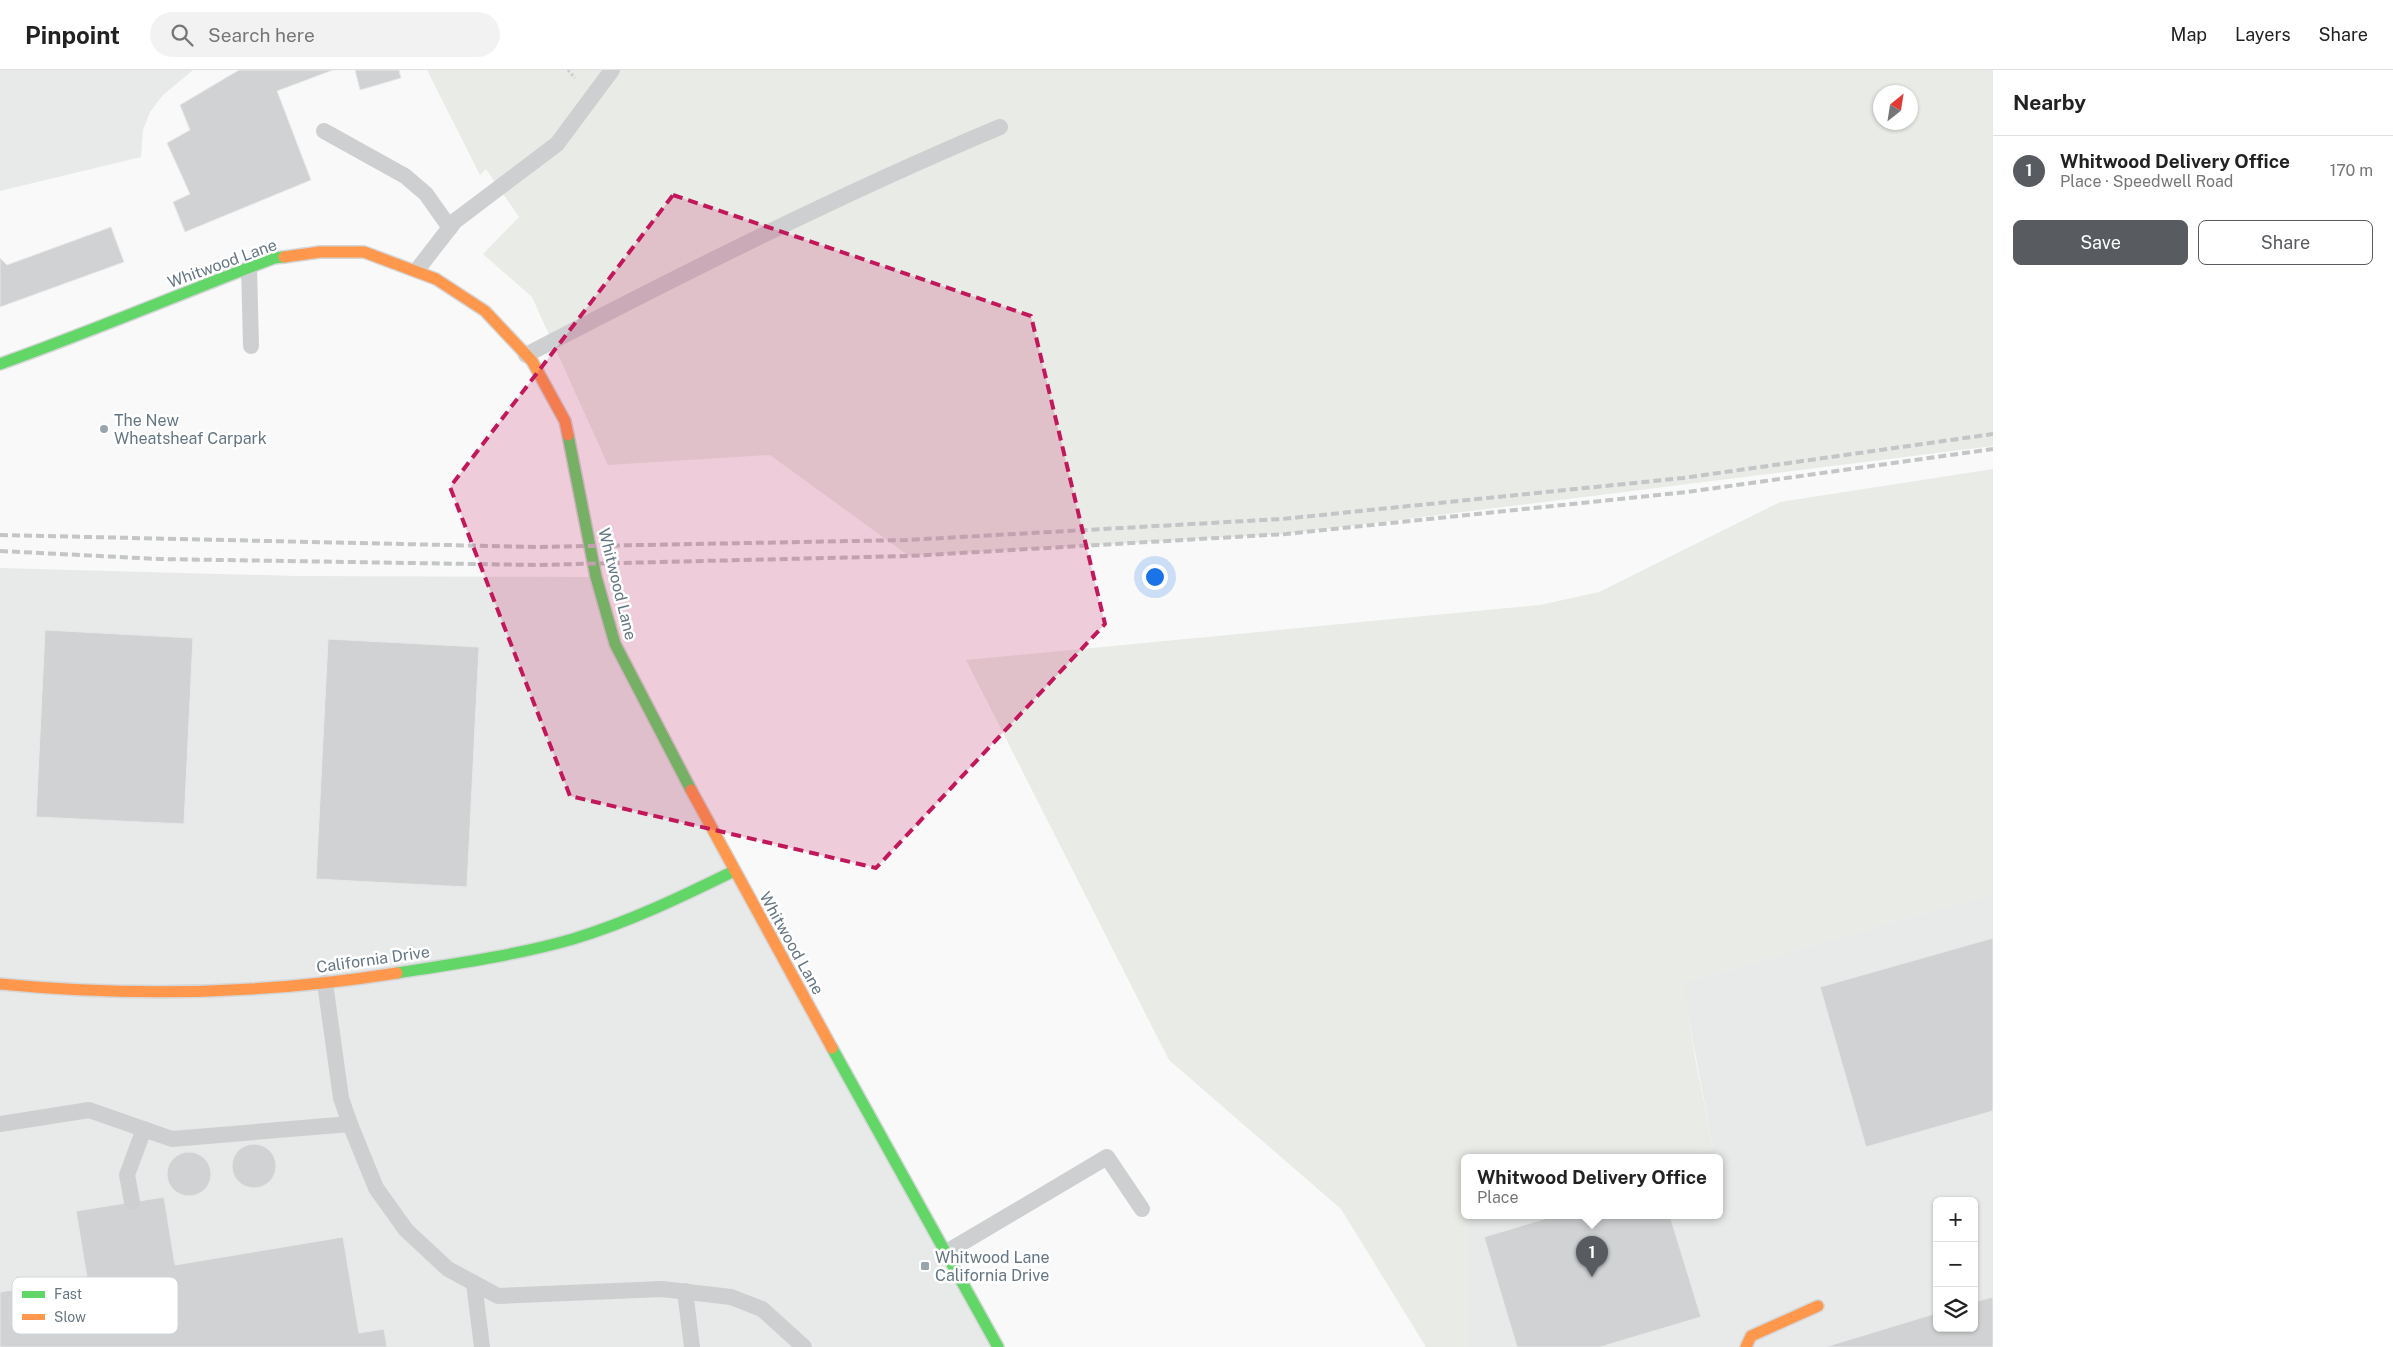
<!DOCTYPE html>
<html lang="en">
<head>
<meta charset="utf-8">
<style>
	:root { --surface:#fff; --page:#f2f2f2; --text:#222; --muted:#767676; --line:#e0e0e0; --accent:#585c60 }
	body { margin:0; font-family:"Public Sans",sans-serif; background:var(--page); color:var(--text) }
	.controls { position:absolute; right:15px; bottom:15px; display:grid; overflow:hidden; border-radius:8px; box-shadow:0 1px 4px #0004 }
	.controls button { width:45px; height:45px; display:grid; place-items:center; padding:0; border:0; border-bottom:1px solid var(--line); background:var(--surface); color:var(--text); font:25px sans-serif }
	.compass { position:absolute; left:1873px; top:15px; width:45px; height:45px; border-radius:50%; background:var(--surface); box-shadow:0 1px 4px #0004; rotate:30deg }
	.you { position:absolute; left:1154px; top:506px; width:18px; height:18px; margin:-12px; border:4px solid #fff; border-radius:50%; background:#1a73e8; box-shadow:0 0 0 8px #1a73e833 }
	.badge { display:grid; place-items:center; width:32px; height:32px; border-radius:50%; background:var(--accent); color:#fff; font-size:16px; font-weight:700 }
	.pin { position:absolute; translate:-50% -41px; filter:drop-shadow(0 1px 2px #0008) }
	.pin::after { content:''; position:absolute; top:26px; width:18px; height:15px; background:inherit; clip-path:polygon(0 0,100% 0,50% 100%) }
	.popup { position:absolute; left:1461px; top:1084px; width:262px; height:65px; box-sizing:border-box; display:grid; place-content:center; border-radius:8px; background:var(--surface); filter:drop-shadow(0 1px 4px #0005); font-size:16px; white-space:nowrap; color:var(--muted) }
	.popup b { font-size:19px; color:var(--text) }
	.popup::after { content:''; position:absolute; left:50%; top:100%; margin-left:-10px; border:10px solid transparent; border-top-color:var(--surface) }
	.list { margin:0; padding:0; list-style:none }
	h2 { display:flex; justify-content:space-between; align-items:center; height:65px; margin:0; padding:0 20px; font-size:21px }
	h2 small { font-size:16px; font-weight:400; color:var(--muted) }
	.list li { display:grid; grid-template-columns:32px 1fr auto; gap:15px; align-items:center; box-sizing:border-box; height:70px; padding:0 20px; border-top:1px solid var(--line) }
	.list b { display:block; font-size:19px; white-space:nowrap }
	.list p { margin:0; font-size:16px; white-space:nowrap; color:var(--muted) }
	.list em { font-size:16px; font-style:normal; color:var(--muted) }
	.actions { display:flex; gap:10px; padding:15px 20px }
	.actions a { flex:1; padding:11px 0; border:1px solid var(--accent); border-radius:8px; text-align:center; font-size:18px; color:var(--accent) }
	.actions .main { background:var(--accent); color:#fff }
	.icon { flex:none; width:28px; height:28px; fill:none; stroke:currentColor; stroke-width:2; stroke-linecap:round; stroke-linejoin:round }
	.map { position:relative; flex:none; width:1993px; height:1277px; overflow:hidden }
	header { display:flex; align-items:center; gap:30px; box-sizing:border-box; height:70px; padding:0 25px; background:var(--surface); border-bottom:1px solid var(--line) }
	header strong { font-size:24px }
	nav { display:flex; gap:28px; margin-inline-start:auto; font-size:18px }
	.search { width:350px; height:45px; background:var(--page); display:flex; align-items:center; gap:12px; box-sizing:border-box; padding:0 18px; border-radius:28px; color:var(--muted); font-size:19px }
	main { display:flex }
	aside { flex:1; background:var(--surface) }
	.map>svg:first-child { display:block }
</style>
</head>
<body>
<header>
<strong>Pinpoint</strong>
<div class="search"><svg class="icon" aria-label="search" viewBox="0 0 24 24"><circle cx="10" cy="10" r="6"/><path d="M15 15l6 6"/></svg>Search here</div>
<nav><a>Map</a><a>Layers</a><a>Share</a></nav>
</header>
<main>
<div class="map">
<svg width="1993" height="1277" viewBox="0 0 1993 1277">
	<rect width="100%" height="100%" fill="#f9f9f9"/>
	<g fill="#e8e9e9" fill-rule="evenodd">
		<path d="M 0,0 L 193,0 L 163,25 L 150,42 L 143,60 L 141,87 L 0,121 Z"/>
		<path d="M 0,498 L 296,506 L 596,507 L 615,574 L 998,1277 L 0,1277 Z"/>
		<path d="M 1993,823 L 1993,1277 L 1469,1277 L 1469,1149 L 1479,1146 L 1720,1146 L 1720,1088 L 1677,1088 L 1713,1078 L 1682,913 ZM 1937,1131 L 1974,1131 L 1974,1258 L 1937,1258 Z"/>
	</g>
	<g fill="#e8ebe6" fill-rule="evenodd">
		<path d="M 427,0 L 1993,0 L 1993,376 L 1286,464 L 909,486 L 770,385 L 608,395 L 532,227 L 483,184 L 519,147 L 486,99 L 480,105 ZM 1880,22 L 1910,22 L 1910,52 L 1880,52 Z"/>
		<path d="M 1993,399 L 1993,823 L 1683,913 L 1695,987 L 1713,1078 L 1677,1088 L 1464,1088 L 1464,1146 L 1479,1146 L 1469,1149 L 1469,1277 L 1426,1277 L 1341,1139 L 1169,990 L 966,590 L 1540,535 L 1599,522 L 1780,432 Z"/>
	</g>
	<g fill="#d0d2d3" stroke="#e8e8e8">
		<path d="M 239,0 L 333,0 L 277,21 L 311,110 L 185,162 L 173,132 L 190,124 L 167,73 L 190,60 L 180,35 Z"/>
		<path d="M 355,0 L 399,0 L 401,8 L 360,20 Z"/>
		<path d="M 111,157 L 124,192 L 0,237 L 0,188 L 7,195 Z"/>
		<path d="M 45,560 L 193,568 L 184,754 L 36,747 Z"/>
		<path d="M 328,569 L 479,577 L 467,817 L 316,809 Z"/>
		<path d="M 1993,868 L 1993,1041 L 1866,1077 L 1820,917 Z"/>
		<circle cx="254" cy="1096" r="22"/>
		<circle cx="189" cy="1104" r="22"/>
		<path d="M 164,1127 L 175,1195 L 343,1167 L 359,1263 L 384,1259 L 387,1277 L 0,1277 L 0,1222 L 87,1208 L 76,1141 Z"/>
		<path d="M 1554,1146 L 1670,1146 L 1701,1247 L 1600,1277 L 1517,1277 L 1484,1167 Z"/>
		<path d="M 1993,1227 L 1993,1277 L 1825,1277 L 1937,1243 L 1937,1258 L 1974,1258 L 1974,1232 Z"/>
	</g>
	<g fill="none" stroke-linecap="round" stroke-linejoin="round">
		<g stroke="#d5d6d7" stroke-width="14">
			<g id="fast">
				<path d="M 0,294 C 93,261 182,223 274,188 L 284,187"/>
				<path d="M 568,365 L 596,507 L 615,574 L 691,720"/>
				<path d="M 397,903 C 454,894 518,885 573,869 C 629,852 681,827 734,801"/>
				<path d="M 832,978 L 998,1277"/>
			</g>
		</g>
		<g stroke="#d5d6d7" stroke-width="14">
			<g id="slow">
				<path d="M 284,187 L 320,182 L 364,182 L 436,209 L 485,241 L 532,291 L 565,351 L 568,365"/>
				<path d="M 691,720 L 832,978"/>
				<path d="M 0,914 C 133,927 266,924 397,903"/>
				<path d="M 1746,1277 L 1751,1266 L 1818,1236"/>
			</g>
		</g>
		<path stroke="#cbcccd" stroke-width="3" stroke-dasharray="2.5 2.5" stroke-linecap="butt" d="M 568,0 L 575,8"/>
		<g stroke="#cecfd0" stroke-width="16">
			<path d="M 324,61 L 405,106 L 426,124 L 450,158"/>
			<path d="M 249,197 L 251,276"/>
			<path d="M 417,200 L 455,151 L 557,74 L 612,0"/>
			<path d="M 526,285 C 682,204 838,125 1000,57"/>
			<path d="M 0,1054 L 89,1040 L 172,1069 L 350,1054 L 341,1028 L 325,913"/>
			<path d="M 350,1054 L 376,1118 L 406,1160 L 448,1199 L 498,1226 L 662,1219 L 731,1227 L 762,1239 L 804,1277"/>
			<path d="M 132,1132 L 127,1105 L 144,1059"/>
			<path d="M 945,1183 L 1107,1087 L 1142,1139"/>
			<path d="M 474,1213 L 482,1277"/>
			<path d="M 685,1221 L 692,1277"/>
		</g>
		<use href="#fast" stroke="#63d668" stroke-width="11"/>
		<use href="#slow" stroke="#ff974d" stroke-width="11"/>
		<g stroke="#c3c5c6" stroke-width="4" stroke-dasharray="8 4" stroke-linecap="butt">
			<path d="M 0,465 L 536,477 L 907,470 L 1282,449 L 1683,408 L 1993,364"/>
			<path d="M 0,481 L 159,489 L 537,495 L 909,486 L 1286,464 L 1687,422 L 1993,379"/>
		</g>
	</g>
	<path fill="#c2185b" fill-opacity="0.2" stroke="#c2185b" stroke-width="4" stroke-dasharray="10 6" stroke-linejoin="round" d="M 673,125 L 1031,246 L 1105,554 L 876,798 L 570,726 L 450,417 Z"/>
	<g fill="#99a4ac" stroke="#fff" stroke-width="2">
		<circle cx="104" cy="359" r="5"/>
		<rect x="920" y="1191" width="10" height="10" rx="2.5"/>
	</g>
	<g text-anchor="middle" stroke-width="5" stroke-linejoin="round" paint-order="stroke">
		<g font-size="16" fill="#657683" stroke="#fff">
			<text transform="translate(222 193) rotate(-20)" y="6">Whitwood Lane</text>
			<text transform="translate(618 514) rotate(76)" y="6">Whitwood Lane</text>
			<text transform="translate(792 873) rotate(61)" y="6">Whitwood Lane</text>
			<text transform="translate(373 889) rotate(-8)" y="6">California Drive</text>
		</g>
		<g font-size="16" fill="#657683" stroke="#fff" text-anchor="start">
			<text x="114" y="356">The New<tspan x="114" dy="18">Wheatsheaf Carpark</tspan></text>
			<text x="935" y="1193">Whitwood Lane<tspan x="935" dy="18">California Drive</tspan></text>
		</g>
	</g>
	<rect x="12" y="1207" width="166" height="57" rx="8" fill="#fff" stroke="#d1d6da" stroke-width="1"/>
	<rect x="22" y="1221" width="23" height="7" fill="#63d668"/>
	<rect x="22" y="1244" width="23" height="6" fill="#ff974d"/>
	<g font-size="14" fill="#657683">
		<text x="54" y="1229">Fast</text>
		<text x="54" y="1252">Slow</text>
	</g>
</svg>
<div class="controls">
<button>+</button>
<button>−</button>
<button><svg class="icon" aria-label="layers" viewBox="0 0 24 24"><path d="M12 4l9 5-9 5-9-5zM3 14l9 5 9-5"/></svg></button>
</div>
<svg class="compass" viewBox="-18 -18 36 36"><path d="M0-13l5 13h-10z" fill="#e53935"/><path d="M0 13l5-13h-10z" fill="#767676"/></svg>
<div class="you"></div>
<div class="pin badge" style="left:1592px;top:1207px">1</div>
<div class="popup"><b>Whitwood Delivery Office</b>Place</div>
</div>
<aside>
<h2>Nearby<small></small></h2>
<ul class="list">
<li><span class="badge">1</span><div><b>Whitwood Delivery Office</b><p>Place · Speedwell Road</p></div><em>170 m</em></li>
</ul>
<div class="actions"><a class="main">Save</a><a>Share</a></div>
</aside>
</main>
</body>
</html>
